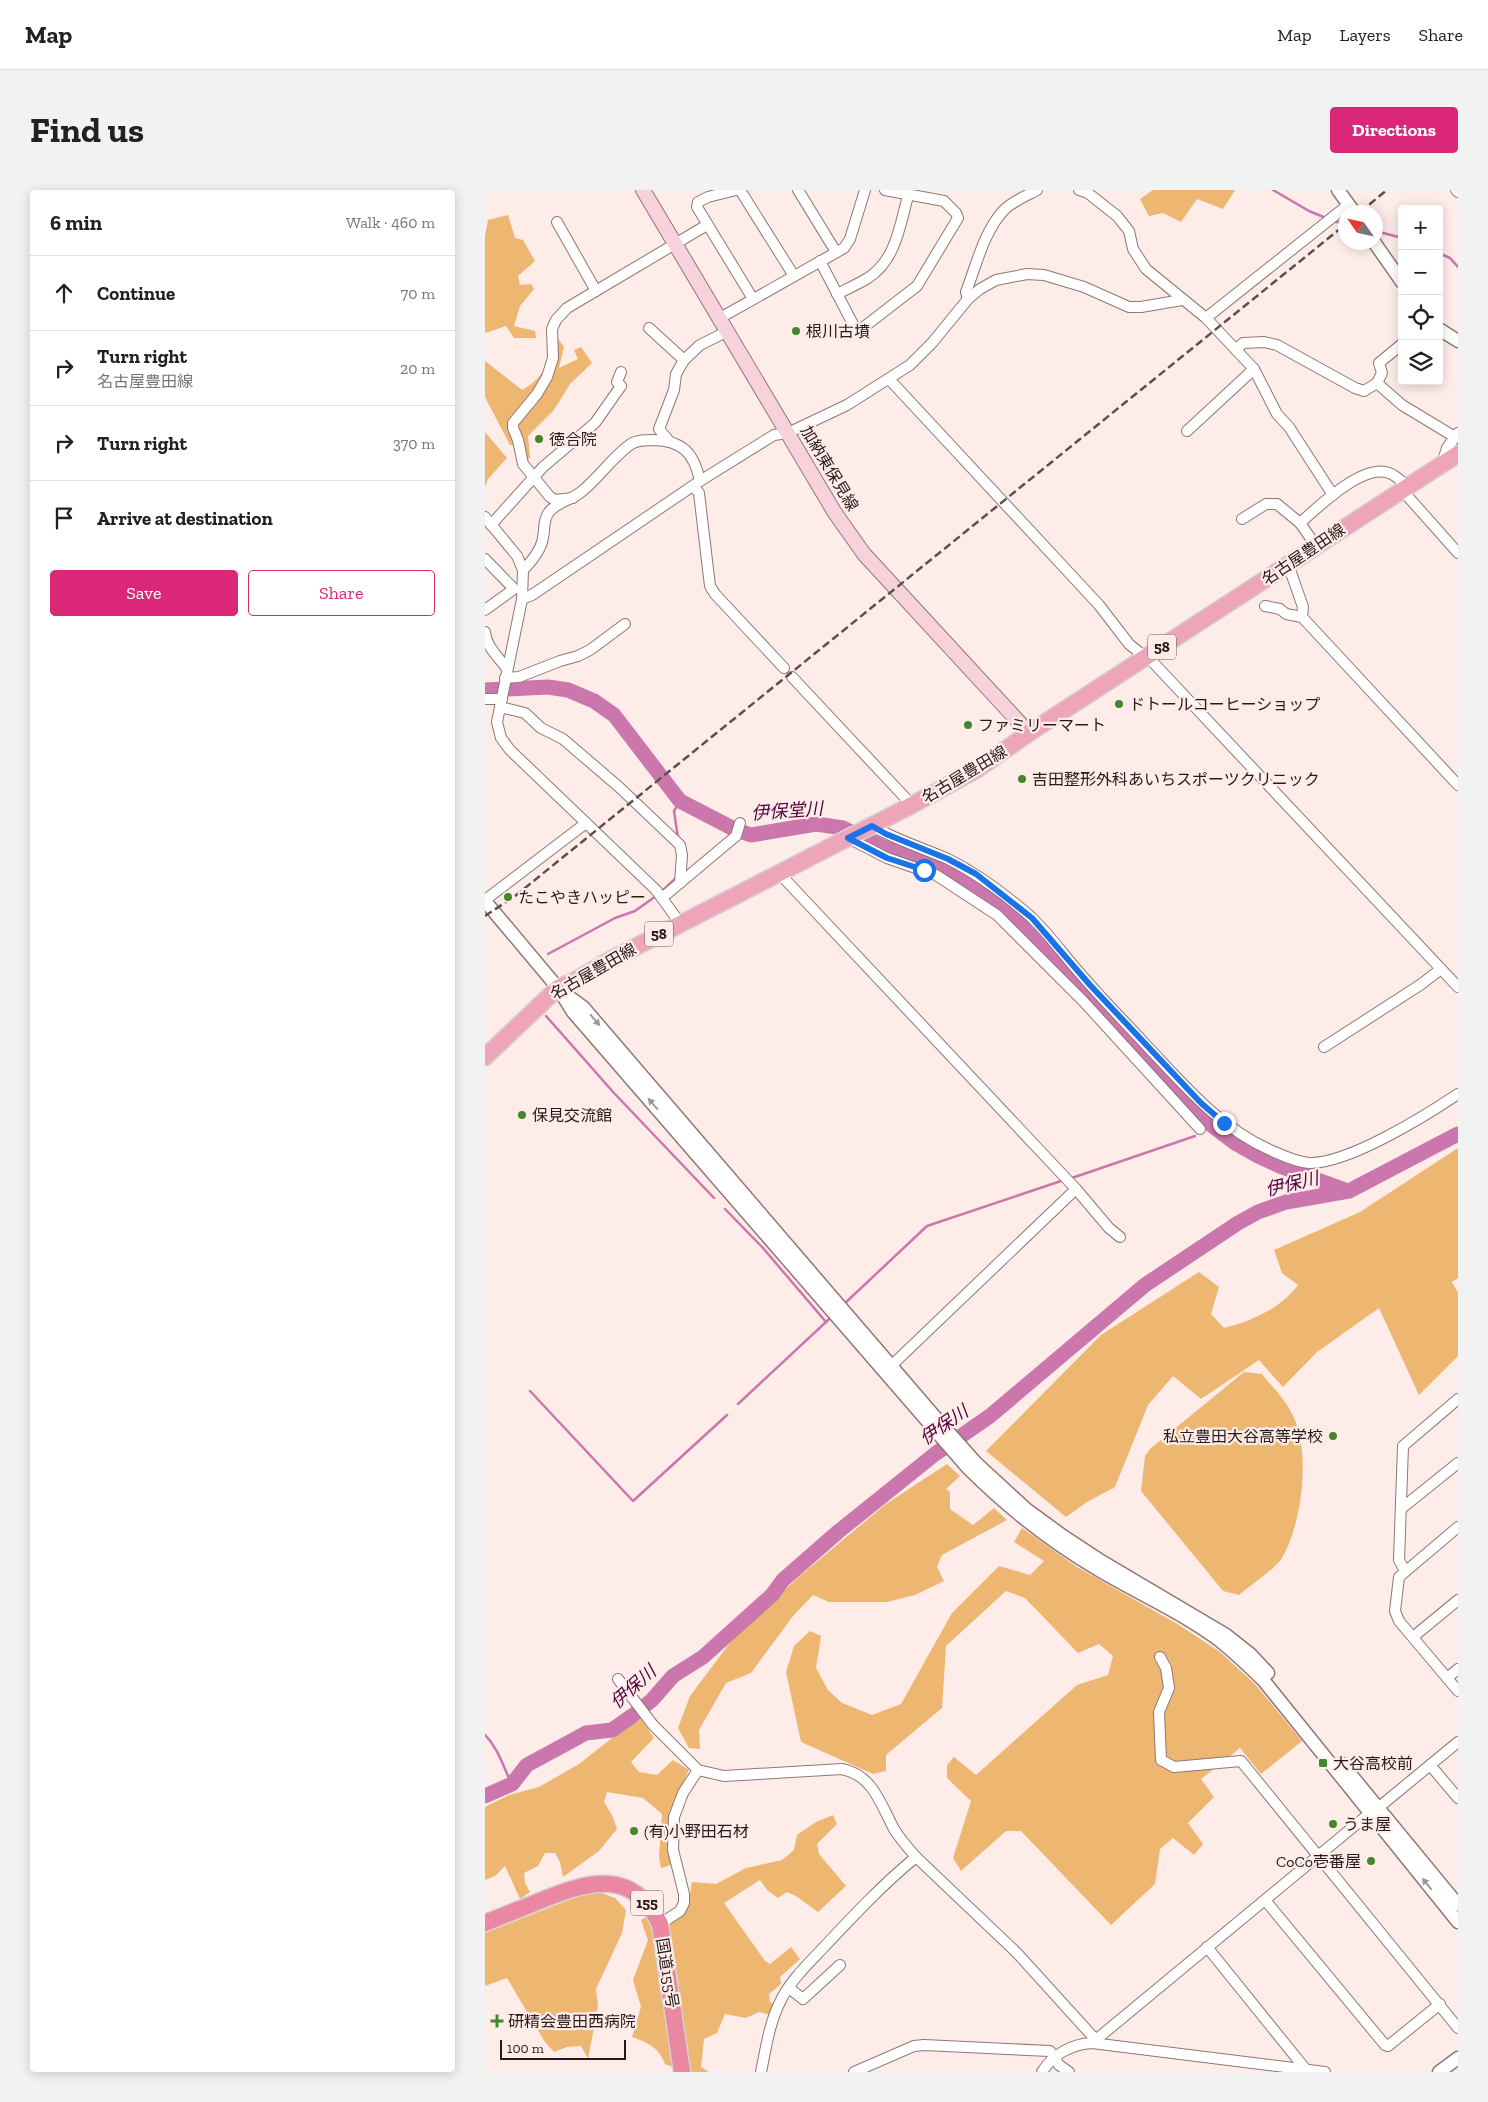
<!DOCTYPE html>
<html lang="en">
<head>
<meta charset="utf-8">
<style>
	:root { --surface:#fff; --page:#f2f2f2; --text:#202124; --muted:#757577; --line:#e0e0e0; --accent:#db2777 }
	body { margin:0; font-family:"Zilla Slab","Noto Sans JP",serif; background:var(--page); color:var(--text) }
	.controls { position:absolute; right:15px; top:15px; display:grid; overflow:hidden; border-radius:5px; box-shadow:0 2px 12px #0003 }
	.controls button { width:45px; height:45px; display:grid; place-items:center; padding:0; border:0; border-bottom:1px solid var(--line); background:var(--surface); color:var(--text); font:25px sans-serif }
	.compass { position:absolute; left:853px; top:15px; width:45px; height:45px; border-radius:50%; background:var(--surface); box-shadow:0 2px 12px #0003; rotate:304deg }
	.scale { position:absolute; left:15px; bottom:12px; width:126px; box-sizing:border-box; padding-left:5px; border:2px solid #261b1a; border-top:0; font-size:14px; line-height:18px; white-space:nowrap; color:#261b1a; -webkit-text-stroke:4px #feece9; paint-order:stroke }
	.stop { position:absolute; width:15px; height:15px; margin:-11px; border:4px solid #1a73e8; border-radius:50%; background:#fff }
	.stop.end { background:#1a73e8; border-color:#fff; box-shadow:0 1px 5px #0008 }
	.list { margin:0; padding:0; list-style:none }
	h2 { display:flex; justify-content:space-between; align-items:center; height:65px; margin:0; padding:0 20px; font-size:21px }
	h2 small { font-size:16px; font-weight:400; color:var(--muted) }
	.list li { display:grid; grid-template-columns:32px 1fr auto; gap:15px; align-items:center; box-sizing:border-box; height:75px; padding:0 20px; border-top:1px solid var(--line) }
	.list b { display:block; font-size:19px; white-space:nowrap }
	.list p { margin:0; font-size:16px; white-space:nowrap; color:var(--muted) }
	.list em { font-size:16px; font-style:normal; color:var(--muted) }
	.actions { display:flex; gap:10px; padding:15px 20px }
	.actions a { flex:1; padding:11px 0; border:1px solid var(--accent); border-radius:5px; text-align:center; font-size:18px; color:var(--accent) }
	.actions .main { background:var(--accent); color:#fff }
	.icon { flex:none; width:28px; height:28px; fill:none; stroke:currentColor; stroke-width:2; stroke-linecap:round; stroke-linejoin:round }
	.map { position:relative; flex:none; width:973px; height:1882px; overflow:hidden; border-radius:5px }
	header { display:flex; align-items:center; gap:30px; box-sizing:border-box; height:70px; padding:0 25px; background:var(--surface); border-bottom:1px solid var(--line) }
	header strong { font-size:24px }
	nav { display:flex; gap:28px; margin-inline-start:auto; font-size:18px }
	.intro { display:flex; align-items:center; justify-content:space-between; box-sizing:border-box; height:120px; padding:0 30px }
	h1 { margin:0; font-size:35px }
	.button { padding:12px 22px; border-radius:5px; background:var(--accent); color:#fff; font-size:18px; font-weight:700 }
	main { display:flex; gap:30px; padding:0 30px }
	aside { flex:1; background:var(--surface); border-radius:5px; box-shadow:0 2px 12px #0003 }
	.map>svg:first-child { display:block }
</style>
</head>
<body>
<header>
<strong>Map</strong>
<nav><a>Map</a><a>Layers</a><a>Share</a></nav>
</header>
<div class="intro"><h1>Find us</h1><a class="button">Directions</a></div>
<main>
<aside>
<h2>6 min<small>Walk · 460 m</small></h2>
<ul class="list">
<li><svg class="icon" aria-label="ahead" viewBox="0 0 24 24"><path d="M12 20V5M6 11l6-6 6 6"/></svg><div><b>Continue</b></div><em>70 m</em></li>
<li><svg class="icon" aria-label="right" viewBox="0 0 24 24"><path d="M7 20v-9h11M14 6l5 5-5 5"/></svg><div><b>Turn right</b><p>名古屋豊田線</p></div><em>20 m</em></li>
<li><svg class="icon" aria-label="right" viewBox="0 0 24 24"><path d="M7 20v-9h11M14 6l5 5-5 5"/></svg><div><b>Turn right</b></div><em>370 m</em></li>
<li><svg class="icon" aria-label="arrive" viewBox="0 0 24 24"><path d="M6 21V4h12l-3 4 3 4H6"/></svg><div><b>Arrive at destination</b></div></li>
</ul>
<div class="actions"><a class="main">Save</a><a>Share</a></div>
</aside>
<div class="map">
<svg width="973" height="1882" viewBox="0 0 973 1882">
	<rect width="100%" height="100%" fill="#feece9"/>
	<g fill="#edb671">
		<path d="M 668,0 L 750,0 L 738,19 L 712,9 L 696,32 L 678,23 L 664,26 L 655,9 Z"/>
		<path d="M 23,25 L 30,48 L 38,50 L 50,71 L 33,86 L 35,95 L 46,94 L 49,99 L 35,116 L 29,136 L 50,141 L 51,148 L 29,148 L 21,136 L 0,143 L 0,46 L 3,30 Z"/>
		<path d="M 71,146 L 79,157 L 74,178 L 93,169 L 89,160 L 96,157 L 107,173 L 85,194 L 69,220 L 43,246 L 45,268 L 41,270 L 36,256 L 25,255 L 0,207 L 0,171 L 37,200 C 61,187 64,170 71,146 Z"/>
		<path d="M 0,242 L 22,268 L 3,289 L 0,297 Z"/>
		<path d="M 973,958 L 973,1088 L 967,1092 L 973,1103 L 973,1166 L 934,1205 L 894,1118 L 832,1162 L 798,1197 L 774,1170 L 716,1209 L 688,1186 L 663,1215 L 630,1297 L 602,1312 L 581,1327 L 501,1261 L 616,1145 L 714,1082 L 734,1097 L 726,1124 L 739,1138 C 767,1131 796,1118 813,1095 L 797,1083 L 789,1060 L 875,1022 Z"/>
		<path d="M 759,1182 L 777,1184 C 786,1196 798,1207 805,1220 C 827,1256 818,1332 797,1368 C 791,1378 764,1396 754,1405 L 738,1401 L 656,1301 L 660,1266 L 665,1259 Z"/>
		<path d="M 462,1274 L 475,1286 L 461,1299 L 465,1302 L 465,1319 L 488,1335 L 509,1318 L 522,1330 L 457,1365 L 452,1377 L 459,1391 L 430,1405 L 402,1412 L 344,1412 L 328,1405 L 308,1426 L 266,1483 L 241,1493 L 214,1540 L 215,1559 L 204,1558 L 193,1538 L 205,1506 L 250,1446 L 316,1385 L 401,1314 Z"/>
		<path d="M 537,1338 L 592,1377 L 694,1435 L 735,1462 L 770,1494 L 817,1551 L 776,1584 L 755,1558 L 716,1589 L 729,1607 L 703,1633 L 718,1654 L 709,1665 L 688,1648 L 675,1659 L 670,1694 L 626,1735 L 536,1641 L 521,1641 L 476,1681 L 468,1668 L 486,1611 L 462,1588 L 462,1575 L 469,1567 L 491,1585 L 592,1495 L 623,1485 L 628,1466 L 614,1454 L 593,1463 L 540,1408 L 521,1401 L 461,1456 L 457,1518 L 401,1565 L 401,1581 L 388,1584 L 316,1552 L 301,1482 L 309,1456 L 325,1441 L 336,1446 L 331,1478 L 343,1500 L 357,1513 L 387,1525 L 416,1514 L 467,1423 L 514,1376 L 545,1385 L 559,1371 L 529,1352 Z"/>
		<path d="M 156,1529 L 169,1548 L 146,1572 L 154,1582 L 172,1585 L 188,1570 L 204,1580 C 186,1618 179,1633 186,1675 L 176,1678 L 174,1666 L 177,1624 L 158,1608 L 122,1602 L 119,1612 L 127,1625 L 132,1639 L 114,1661 L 78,1687 L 75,1672 L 70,1663 L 60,1663 L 53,1676 L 39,1683 L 40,1693 L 45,1702 L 35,1709 L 20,1676 L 10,1686 L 0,1690 L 0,1617 L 24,1605 L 54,1597 L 94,1574 L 136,1541 Z"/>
		<path d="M 348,1625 L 352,1634 L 332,1654 L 334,1664 L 361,1696 L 333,1722 L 311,1706 L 302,1702 L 293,1708 L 282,1700 L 275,1690 L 239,1713 L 280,1771 L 285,1774 L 306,1757 L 315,1769 L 295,1787 L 296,1794 L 284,1804 L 285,1812 L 289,1814 L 285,1825 L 274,1822 L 261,1828 L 240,1824 L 232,1843 L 219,1849 L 216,1877 L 224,1882 L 205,1882 L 199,1857 L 193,1789 L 184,1737 L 190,1728 L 203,1716 L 207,1692 L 231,1694 L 261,1678 L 297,1670 L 309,1660 L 312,1645 L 331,1632 Z"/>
		<path d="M 109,1700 L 130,1708 L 141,1720 L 137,1743 L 111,1799 L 113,1816 L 103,1869 L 96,1856 L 82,1857 L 69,1862 L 60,1852 L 22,1788 L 0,1796 L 0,1743 Z"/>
		<path d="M 161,1727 L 169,1744 L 188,1877 L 180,1874 C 174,1857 163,1853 147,1847 L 156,1817 L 148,1790 L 163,1750 L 156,1730 Z"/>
	</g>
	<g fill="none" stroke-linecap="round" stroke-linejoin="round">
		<g stroke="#cb76ac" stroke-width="2.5">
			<path d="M 788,0 L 824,21 L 841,28"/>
			<path d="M 849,31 L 861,35"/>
			<path d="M 891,41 L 917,48"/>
			<path d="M 954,63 L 965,68 L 973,77"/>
			<path d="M 193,648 L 189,621 L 195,611"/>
			<path d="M 175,703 L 191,688"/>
			<path d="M 63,764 L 130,728 L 150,721 L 171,706"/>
			<path d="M 61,826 L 129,903 L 229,1008"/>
			<path d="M 584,989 L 710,946"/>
			<path d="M 240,1019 L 278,1058 L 341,1132 L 253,1214"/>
			<path d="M 358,1115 L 442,1036 L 579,990"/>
			<path d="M 341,1132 L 347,1126"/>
			<path d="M 45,1201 L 148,1311 L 242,1225"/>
			<path d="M 0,1545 C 14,1559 18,1577 27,1594"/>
		</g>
		<g stroke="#cb76ac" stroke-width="15">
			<path d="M 0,500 L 63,497 L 83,500 L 109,511 L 129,525 L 195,611 L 249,639 L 266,645 L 331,634 L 358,638 L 400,658 L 432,668 L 477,688 L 511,711 L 533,732 L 640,847 L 725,934 L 750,953 L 773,966 L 797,977 L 863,1001"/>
			<path d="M 0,1606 L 27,1594 L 42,1575 L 101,1543 L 127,1540 L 147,1526 L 167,1510 L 188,1486 L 218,1467 L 287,1405 L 298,1390 L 354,1341 L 450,1264 L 505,1226 L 660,1095 L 753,1033 L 773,1022 L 801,1012 L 864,1001 L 973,944"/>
		</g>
		<g stroke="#917673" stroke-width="12">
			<g id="minor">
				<path d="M 251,0 L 223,7 L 213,12 L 212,17 L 268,109"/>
				<path d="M 255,0 L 309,86"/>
				<path d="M 313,0 L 351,62"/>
				<path d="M 594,0 L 603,3 L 632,26 L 644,41 L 648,59 L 661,79 L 721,128 L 769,179 L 792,224 L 804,237 L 848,305"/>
				<path d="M 971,0 L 973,2"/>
				<path d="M 72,32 L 111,101"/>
				<path d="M 335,71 L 370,138 L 375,140 L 432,96 L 473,28 L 471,23 L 459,11 L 400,0"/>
				<path d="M 352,104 C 362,99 373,94 383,88 C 411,70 415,35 423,6"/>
				<path d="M 483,109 L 481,102 C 491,76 499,41 519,20 C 528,11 541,6 552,0"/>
				<path d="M 235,128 L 359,58 L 365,49 L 380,0"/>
				<path d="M 721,128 L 863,15"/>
				<path d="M 164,138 L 199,170"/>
				<path d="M 751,160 L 758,153 L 779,152 L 792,155 L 870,198 L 879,201 L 892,193 L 917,215 L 970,247"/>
				<path d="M 404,189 L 614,415 L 644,454 L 661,468"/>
				<path d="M 892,193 L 897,183 L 894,173 L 917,154"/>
				<path d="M 702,241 L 769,179"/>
				<path d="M 184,251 L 174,239 L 189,200 L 191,184 L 199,170 L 215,155 L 243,141"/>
				<path d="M 957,274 L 962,258 L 973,243"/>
				<path d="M 209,297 L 214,303 L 225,396 L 230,404 L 299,478"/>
				<path d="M 917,300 L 973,363"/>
				<path d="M 88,308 L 70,310 L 65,307 L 38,274 L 33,250 L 28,238 L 28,233 L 52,204 L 62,187 L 68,168 L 67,139 L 71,130 L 82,118 L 222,35"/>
				<path d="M 0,327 L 32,366 L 38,380 L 37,409 L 12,532 L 16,548 L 25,560 L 171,700 L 195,733"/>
				<path d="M 757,329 L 781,314 L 792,314 L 815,333"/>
				<path d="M 6,335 L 58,277 L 110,233 L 136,196 L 132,192 L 136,182"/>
				<path d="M 831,356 L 815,333 C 833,317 878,273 904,283 C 911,285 917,292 923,297"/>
				<path d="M 0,369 L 29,399 L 0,420"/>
				<path d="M 803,374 L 818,417 L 817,427 L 973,595"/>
				<path d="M 38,380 C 46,372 56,360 58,348 C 60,338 58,330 64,322 C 72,312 86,310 96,302 C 114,288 127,267 146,254 C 152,250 161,250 169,250 C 198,251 209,263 215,291"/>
				<path d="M 37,409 L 47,405 L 215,291 L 289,245 L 303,243 L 362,215 L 425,175 L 447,153 L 483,109 L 495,99 L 511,90 L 542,84 L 559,85 L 599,97 L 644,117 L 656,117 L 697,110"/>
				<path d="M 780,416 L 795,419 L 801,424 L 817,427"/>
				<path d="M 0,442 C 1,457 14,467 22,479"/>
				<path d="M 663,467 L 973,797"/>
				<path d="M 307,487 L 427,615"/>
				<path d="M 20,488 L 34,487 L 75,471 L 93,466 L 105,460 L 140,434"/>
				<path d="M 0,509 L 17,509"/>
				<path d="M 15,517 L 40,523 L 56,538 L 78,549 L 134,597 L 195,655 L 197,665 L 195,693"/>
				<path d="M 387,636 C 411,650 438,658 463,669 C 493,684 521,705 546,727 C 563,743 578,764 593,781 C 615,807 639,831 662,856 C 700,896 734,937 785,960 C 797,965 810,972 824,973 C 863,974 940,926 973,904"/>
				<path d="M 363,648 L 402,668 L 451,685 L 512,725 L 599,812 L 715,939"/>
				<path d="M 294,683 L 591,999 L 624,1038 L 635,1047"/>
				<path d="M 177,708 L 251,646 L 255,633"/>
				<path d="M 0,710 L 101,633"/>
				<path d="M 839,857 L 935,795 L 956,779"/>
				<path d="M 406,1176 L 591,999"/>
				<path d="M 917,1318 L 973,1273"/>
				<path d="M 973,1337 L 914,1387 L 910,1421 L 914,1431 L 973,1501"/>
				<path d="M 920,1381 L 914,1370 L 918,1256 L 973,1209"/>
				<path d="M 928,1447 L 973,1410"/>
				<path d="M 675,1467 L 681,1478 L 684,1498 L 674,1522 L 676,1570 L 689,1577 L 756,1571 L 973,1838"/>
				<path d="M 962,1488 L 973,1479"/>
				<path d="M 133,1489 L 168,1535 L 213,1580 L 239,1586 L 357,1579 C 388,1585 396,1615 409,1639 C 415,1649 423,1658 431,1667 L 532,1763 L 610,1849"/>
				<path d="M 945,1575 L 973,1608"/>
				<path d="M 893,1618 L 973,1552"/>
				<path d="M 780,1710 L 900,1855 L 903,1856 L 955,1814"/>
				<path d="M 175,1734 L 195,1721 L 199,1713 L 199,1704 L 188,1660 L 189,1627 L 198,1603 L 213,1580"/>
				<path d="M 722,1757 L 822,1881"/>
				<path d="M 304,1798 L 318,1809 L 355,1775"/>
				<path d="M 607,1853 L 885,1623"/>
				<path d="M 276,1882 C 281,1858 284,1834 295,1812 C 304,1792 323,1774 338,1758 C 368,1726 397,1695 431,1667"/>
				<path d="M 369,1882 L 429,1856 L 439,1855 L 565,1861 L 574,1875 L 584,1882"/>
				<path d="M 557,1882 C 568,1864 587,1854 607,1853 L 840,1882"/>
			</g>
		</g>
		<g stroke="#917673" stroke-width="15">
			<g id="tertiary">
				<path d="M 853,0 L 869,22"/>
				<path d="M 889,52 L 917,92"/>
				<path d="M 954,139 L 973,151"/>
				<path d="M 0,711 L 73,798 L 88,822 L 483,1278 C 521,1316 562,1349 609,1377 C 650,1402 695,1421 734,1450 C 750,1463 765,1477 779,1491 L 973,1732"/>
				<path d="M 79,803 L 98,817 L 450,1227 L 491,1273 L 541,1319 L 578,1346 L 616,1371 L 741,1445 L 765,1464 L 783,1483"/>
				<path d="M 857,1574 L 973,1715"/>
				<path d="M 954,1882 L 973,1868"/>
			</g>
		</g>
		<g stroke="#917673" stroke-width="16">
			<path id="secondary" d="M 158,0 L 350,323 L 379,364 L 544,543"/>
		</g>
		<g stroke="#d4d1d1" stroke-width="19">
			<path id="primary" d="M 0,867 L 73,798 L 91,790 L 125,770 L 427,615 L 491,580 L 544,543 L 973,264"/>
		</g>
		<g stroke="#d4d1d1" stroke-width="19">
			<path id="trunk" d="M 0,1733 C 19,1725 38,1718 57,1710 C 104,1691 148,1678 175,1734 L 197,1882"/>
		</g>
		<use href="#minor" stroke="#fff" stroke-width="10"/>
		<use href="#tertiary" stroke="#fff" stroke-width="12"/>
		<use href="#secondary" stroke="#f7d2dc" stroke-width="14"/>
		<use href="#primary" stroke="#efa5b9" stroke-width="16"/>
		<use href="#trunk" stroke="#ea87a2" stroke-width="16"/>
		<g stroke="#5c504e" stroke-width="2.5" stroke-dasharray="8 4" stroke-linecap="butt">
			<path d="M 875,22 L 902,0"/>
			<path d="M 0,726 L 30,706 L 861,34"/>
		</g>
	</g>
	<defs><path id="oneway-solid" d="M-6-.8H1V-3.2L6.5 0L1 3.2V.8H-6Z" transform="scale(1.25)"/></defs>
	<g fill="#9d9898">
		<use href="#oneway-solid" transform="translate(110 830) rotate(49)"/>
		<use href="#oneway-solid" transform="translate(168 914) rotate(-131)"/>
		<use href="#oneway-solid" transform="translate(942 1694) rotate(-129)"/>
	</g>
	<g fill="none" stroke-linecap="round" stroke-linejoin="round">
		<path stroke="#1a73e8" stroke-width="6" d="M 439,680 L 402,668 L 363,648 L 387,636 L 401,644 L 463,669 L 491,684 L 547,728 L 605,795 L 716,913 L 739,933"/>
	</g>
	<g fill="#44872a" stroke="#feece9" stroke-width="2">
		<circle cx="311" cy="141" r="5"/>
		<circle cx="54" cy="249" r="5"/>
		<circle cx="634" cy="514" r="5"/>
		<circle cx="483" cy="535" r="5"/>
		<circle cx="537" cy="589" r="5"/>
		<circle cx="23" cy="707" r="5"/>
		<circle cx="37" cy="925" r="5"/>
		<circle cx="848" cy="1246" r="5"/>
		<rect x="833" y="1568" width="10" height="10" rx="2.5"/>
		<circle cx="848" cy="1634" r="5"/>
		<circle cx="149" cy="1641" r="5"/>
		<circle cx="886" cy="1671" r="5"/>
		<path d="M9.5 1823.5h5v5h5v5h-5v5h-5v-5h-5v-5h5z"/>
	</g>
	<g text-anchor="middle" stroke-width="4.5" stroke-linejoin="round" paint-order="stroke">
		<g fill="#feece9" stroke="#675a58" stroke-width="1">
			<rect x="663" y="444.5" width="28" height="25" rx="4"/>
			<rect x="160" y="731.5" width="28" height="25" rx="4"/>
			<rect x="146" y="1700.5" width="32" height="25" rx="4"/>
		</g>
		<g font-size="15" font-weight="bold" fill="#261b1a">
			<text x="677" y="462">58</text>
			<text x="174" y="749">58</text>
			<text x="162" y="1718">155</text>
		</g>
		<g font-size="16" fill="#261b1a" stroke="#feece9" text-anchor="start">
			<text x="321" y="147">根川古墳</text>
			<text x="64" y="255">徳合院</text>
			<text x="644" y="520">ドトールコーヒーショップ</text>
			<text x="493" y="541">ファミリーマート</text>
			<text x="547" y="595">吉田整形外科あいちスポーツクリニック</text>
			<text x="33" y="713">たこやきハッピー</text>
			<text x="47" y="931">保見交流館</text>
			<text x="838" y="1252" text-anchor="end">私立豊田大谷高等学校</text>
			<text x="848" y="1579">大谷高校前</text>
			<text x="858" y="1640">うま屋</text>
			<text x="159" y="1647">(有)小野田石材</text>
			<text x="876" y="1677" text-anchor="end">CoCo壱番屋</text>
			<text x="23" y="1837">研精会豊田西病院</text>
		</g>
		<g font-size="16" fill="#261b1a" stroke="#feece9">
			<text transform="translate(345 278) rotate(59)" y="6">加納東保見線</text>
			<text transform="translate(818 364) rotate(-34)" y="6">名古屋豊田線</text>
			<text transform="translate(479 584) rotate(-31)" y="6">名古屋豊田線</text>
			<text transform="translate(108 781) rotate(-30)" y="6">名古屋豊田線</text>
			<text transform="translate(183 1783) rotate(81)" y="6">国道155号</text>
		</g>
		<g font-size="18" font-style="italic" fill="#52023d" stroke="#feece9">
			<text transform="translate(302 621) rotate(-4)" y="6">伊保堂川</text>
			<text transform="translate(807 994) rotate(-13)" y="6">伊保川</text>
			<text transform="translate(459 1235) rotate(-35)" y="6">伊保川</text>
			<text transform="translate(148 1497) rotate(-42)" y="6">伊保川</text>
		</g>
	</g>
</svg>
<div class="controls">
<button>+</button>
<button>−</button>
<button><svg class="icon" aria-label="locate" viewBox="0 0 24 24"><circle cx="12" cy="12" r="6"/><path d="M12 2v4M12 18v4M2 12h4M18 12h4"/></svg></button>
<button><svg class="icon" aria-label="layers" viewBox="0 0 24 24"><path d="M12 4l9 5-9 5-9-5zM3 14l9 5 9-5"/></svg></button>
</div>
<svg class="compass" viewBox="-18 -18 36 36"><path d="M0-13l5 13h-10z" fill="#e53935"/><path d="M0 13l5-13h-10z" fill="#757577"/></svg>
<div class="scale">100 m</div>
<div class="stop" style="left:439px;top:680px"></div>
<div class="stop end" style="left:739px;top:933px"></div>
</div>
</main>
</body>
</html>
